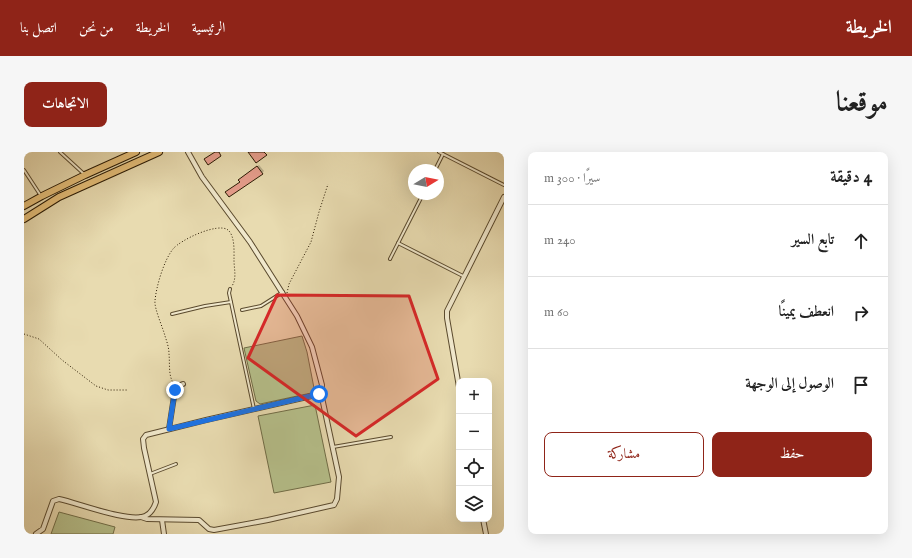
<!DOCTYPE html>
<html lang="ar">
<head>
<meta charset="utf-8">
<style>
	:root { --surface:#fff; --page:#f6f6f6; --text:#222; --muted:#767676; --line:#e0e0e0; --accent:#8f2418 }
	body { margin:0; font-family:"IM FELL English",Amiri,serif; background:var(--page); color:var(--text); direction:rtl }
	.controls { position:absolute; right:12px; bottom:12px; display:grid; overflow:hidden; border-radius:8px; box-shadow:0 4px 16px #0002 }
	.controls button { width:36px; height:36px; display:grid; place-items:center; padding:0; border:0; border-bottom:1px solid var(--line); background:var(--surface); color:var(--text); font:20px sans-serif }
	.compass { position:absolute; left:384px; top:12px; width:36px; height:36px; border-radius:50%; background:var(--surface); box-shadow:0 4px 16px #0002; rotate:80deg }
	.stop { position:absolute; width:12px; height:12px; margin:-9px; border:3px solid #1a73e8; border-radius:50%; background:#fff }
	.stop.end { background:#1a73e8; border-color:#fff; box-shadow:0 1px 4px #0008 }
	.list { margin:0; padding:0; list-style:none }
	h2 { display:flex; justify-content:space-between; align-items:center; height:52px; margin:0; padding:0 16px; font-size:17px }
	h2 small { font-size:13px; font-weight:400; color:var(--muted) }
	.list li { display:grid; grid-template-columns:26px 1fr auto; gap:12px; align-items:center; box-sizing:border-box; height:72px; padding:0 16px; border-top:1px solid var(--line) }
	.list b { display:block; font-size:15px; white-space:nowrap }
	.list em { font-size:13px; font-style:normal; color:var(--muted) }
	.actions { display:flex; gap:8px; padding:12px 16px }
	.actions a { flex:1; padding:9px 0; border:1px solid var(--accent); border-radius:8px; text-align:center; font-size:14px; color:var(--accent) }
	.actions .main { background:var(--accent); color:#fff }
	.icon { flex:none; width:22px; height:22px; fill:none; stroke:currentColor; stroke-width:2; stroke-linecap:round; stroke-linejoin:round }
	.map { position:relative; flex:none; width:480px; height:382px; overflow:hidden; direction:ltr; border-radius:8px }
	header { display:flex; align-items:center; gap:24px; box-sizing:border-box; height:56px; padding:0 20px; background:var(--accent); color:#fff }
	header strong { font-size:19px }
	nav { display:flex; gap:22px; margin-inline-start:auto; font-size:14px }
	.intro { display:flex; align-items:center; justify-content:space-between; box-sizing:border-box; height:96px; padding:0 24px }
	h1 { margin:0; font-size:28px }
	.button { padding:10px 18px; border-radius:8px; background:var(--accent); color:#fff; font-size:14px; font-weight:700 }
	main { display:flex; gap:24px; padding:0 24px }
	aside { flex:1; background:var(--surface); border-radius:8px; box-shadow:0 4px 16px #0002 }
	.map>svg:first-child { display:block }
</style>
</head>
<body>
<header>
<strong>الخريطة</strong>
<nav><a>الرئيسية</a><a>الخريطة</a><a>من نحن</a><a>اتصل بنا</a></nav>
</header>
<div class="intro"><h1>موقعنا</h1><a class="button">الاتجاهات</a></div>
<main>
<aside>
<h2>4 دقيقة<small>سيرًا · 300 m</small></h2>
<ul class="list">
<li><svg class="icon" aria-label="ahead" viewBox="0 0 24 24"><path d="M12 20V5M6 11l6-6 6 6"/></svg><div><b>تابع السير</b></div><em>240 m</em></li>
<li><svg class="icon" aria-label="right" viewBox="0 0 24 24"><path d="M7 20v-9h11M14 6l5 5-5 5"/></svg><div><b>انعطف يمينًا</b></div><em>60 m</em></li>
<li><svg class="icon" aria-label="arrive" viewBox="0 0 24 24"><path d="M6 21V4h12l-3 4 3 4H6"/></svg><div><b>الوصول إلى الوجهة</b></div></li>
</ul>
<div class="actions"><a class="main">حفظ</a><a>مشاركة</a></div>
</aside>
<div class="map">
<svg width="480" height="382" viewBox="0 0 480 382">
	<rect width="100%" height="100%" fill="#e8dbb0"/>
	<filter id="stains"><feTurbulence type="fractalNoise" baseFrequency=".005" numOctaves="4"/><feColorMatrix values="0 0 0 0 .2 0 0 0 0 .09 0 0 0 0 .02 0 0 0 .5 -.17"/></filter>
	<radialGradient id="worn" r=".72"><stop offset=".6" stop-color="#630" stop-opacity="0"/><stop offset="1" stop-color="#630" stop-opacity=".3"/></radialGradient>
	<g fill="#b6c08b" stroke="#706d47">
		<path d="M 278,184 L 283,200 L 290,236 L 287,241 L 236,252 L 232,249 L 220,196 Z"/>
		<path d="M 291,253 L 307,330 L 250,341 L 234,264 Z"/>
		<path d="M 35,360 L 91,375 L 89,382 L 27,382 Z"/>
	</g>
	<path fill="#0003" d="M 235,13 L 240,19 L 238,21 L 217,30 L 217,26 Z"/>
	<g fill="#e69d8c" stroke="#2a1a03">
		<path d="M 191,0 L 195,0 L 197,4 L 184,13 L 180,7 Z"/>
		<path d="M 224,0 L 240,0 L 243,3 L 232,11 Z"/>
		<path d="M 233,14 L 239,22 L 205,45 L 201,40 L 216,30 L 214,28 Z"/>
	</g>
	<g fill="none" stroke-linecap="round" stroke-linejoin="round">
		<g stroke="#5a4a2e" stroke-width="4">
			<g id="service">
				<path d="M 36,0 L 60,22"/>
				<path d="M 415,0 L 480,33"/>
				<path d="M 0,18 L 17,44"/>
				<path d="M 411,18 L 419,2"/>
				<path d="M 374,91 L 439,124"/>
				<path d="M 366,107 L 399,42"/>
				<path d="M 206,137 L 205,141 L 230,257"/>
				<path d="M 218,158 L 237,154 L 259,140"/>
				<path d="M 148,162 L 181,154 L 207,150"/>
				<path d="M 309,295 L 367,285"/>
				<path d="M 126,322 L 152,312"/>
			</g>
		</g>
		<g stroke="#5a4a2e" stroke-width="6">
			<g id="minor">
				<path d="M 435,235 L 423,166 L 423,159 L 480,45"/>
				<path d="M 145,277 L 151,238 L 154,234 L 159,232"/>
				<path d="M 117,365 L 123,367 L 175,368 L 185,377 L 190,378 L 244,368 L 310,353 L 313,347 L 315,325 L 297,241"/>
				<path d="M 459,367 L 462,382"/>
				<path d="M 138,368 L 140,382"/>
				<path d="M 12,382 L 19,377 L 29,349 L 35,347 C 54,351 105,371 121,364 C 126,362 130,356 132,350 L 120,296 L 119,287 L 122,283 L 182,268 L 292,243 L 297,241 L 298,233 L 288,195 L 273,164 L 226,90 L 178,25 L 164,0"/>
			</g>
		</g>
		<g stroke="#2a1a03" stroke-width="8">
			<g id="primary">
				<path d="M 0,54 L 18,44 L 61,23 L 112,0"/>
				<path d="M 0,67 L 35,45 L 135,0"/>
			</g>
		</g>
		<g stroke="#2a1a03" stroke-width="1" stroke-dasharray="1 2" stroke-linecap="butt">
			<path d="M 263,141 L 265,132 L 287,90 L 295,60 L 304,32"/>
			<path d="M 0,182 L 15,187 L 38,208 L 72,234 L 84,238 L 104,238"/>
			<path d="M 150,232 C 144,224 146,212 145,202 C 145,196 143,190 141,184 C 139,176 130,156 131,149 C 132,135 140,108 149,97 C 156,88 194,70 204,78 C 211,84 210,99 210,108 C 210,117 213,126 208,134"/>
			<path d="M 478,382 L 480,378"/>
		</g>
		<use href="#service" stroke="#f0e8cc" stroke-width="2"/>
		<use href="#minor" stroke="#f0e8cc" stroke-width="4"/>
		<use href="#primary" stroke="#e4be78" stroke-width="6"/>
	</g>
	<g fill="none" stroke-linecap="round" stroke-linejoin="round">
		<path stroke="#1a73e8" stroke-width="5" d="M 151,238 L 145,277 L 295,242"/>
	</g>
	<path fill="#d62828" fill-opacity="0.2" stroke="#d62828" stroke-width="3" stroke-linejoin="round" d="M 253,143 L 385,144 L 414,227 L 332,284 L 224,206 Z"/>
	<rect width="100%" height="100%" filter="url(#stains)"/>
	<rect width="100%" height="100%" fill="url(#worn)"/>
</svg>
<div class="controls">
<button>+</button>
<button>−</button>
<button><svg class="icon" aria-label="locate" viewBox="0 0 24 24"><circle cx="12" cy="12" r="6"/><path d="M12 2v4M12 18v4M2 12h4M18 12h4"/></svg></button>
<button><svg class="icon" aria-label="layers" viewBox="0 0 24 24"><path d="M12 4l9 5-9 5-9-5zM3 14l9 5 9-5"/></svg></button>
</div>
<svg class="compass" viewBox="-18 -18 36 36"><path d="M0-13l5 13h-10z" fill="#e53935"/><path d="M0 13l5-13h-10z" fill="#767676"/></svg>
<div class="stop" style="left:295px;top:242px"></div>
<div class="stop end" style="left:151px;top:238px"></div>
</div>
</main>
</body>
</html>
